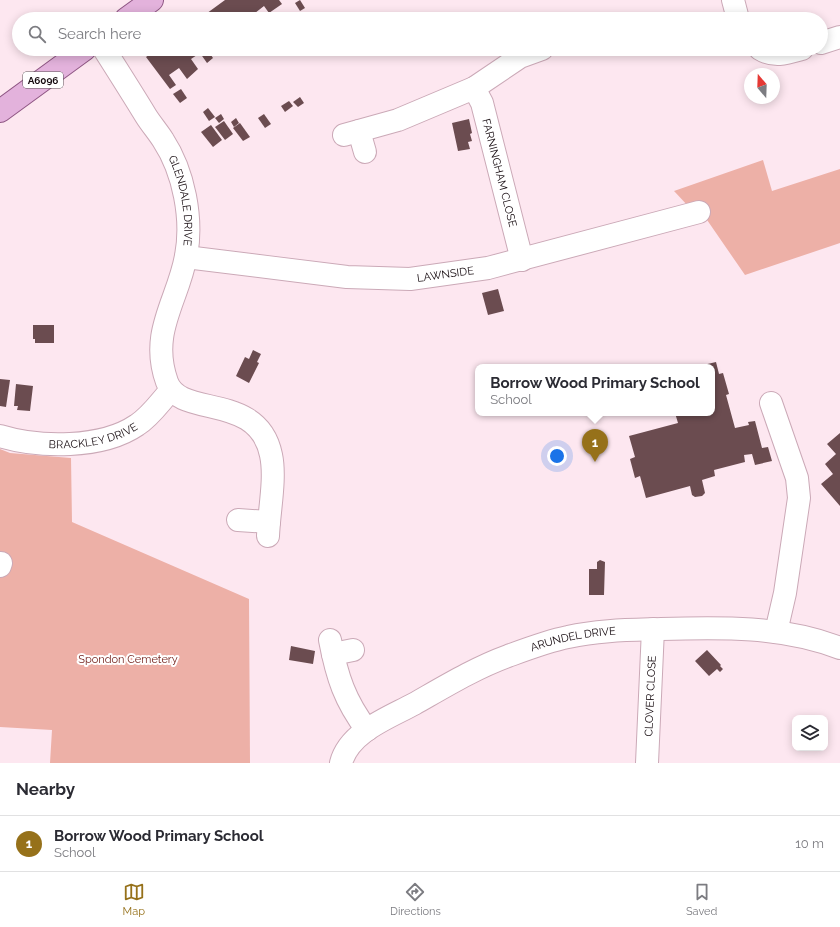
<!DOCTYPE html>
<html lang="en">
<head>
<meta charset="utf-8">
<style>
	:root { --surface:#fff; --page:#f7f7f7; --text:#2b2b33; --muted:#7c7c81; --line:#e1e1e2; --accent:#96711a }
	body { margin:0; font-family:Raleway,sans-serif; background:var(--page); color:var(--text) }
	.controls { position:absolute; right:12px; bottom:12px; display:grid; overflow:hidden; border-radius:8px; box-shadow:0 2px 10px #0003 }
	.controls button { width:36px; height:36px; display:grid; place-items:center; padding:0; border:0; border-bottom:1px solid var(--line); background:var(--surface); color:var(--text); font:20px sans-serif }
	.compass { position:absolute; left:744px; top:68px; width:36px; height:36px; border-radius:50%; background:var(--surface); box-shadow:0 2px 10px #0003; rotate:341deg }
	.you { position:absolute; left:557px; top:456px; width:14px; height:14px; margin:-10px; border:3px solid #fff; border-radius:50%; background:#1a73e8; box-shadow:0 0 0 6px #1a73e833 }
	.badge { display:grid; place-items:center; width:26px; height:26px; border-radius:50%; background:var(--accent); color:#fff; font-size:13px; font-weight:700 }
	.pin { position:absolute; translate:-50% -33px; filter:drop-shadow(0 1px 2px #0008) }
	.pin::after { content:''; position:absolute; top:21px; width:14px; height:12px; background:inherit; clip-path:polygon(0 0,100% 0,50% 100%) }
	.popup { position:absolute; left:475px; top:364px; width:240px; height:52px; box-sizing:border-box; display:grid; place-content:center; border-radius:8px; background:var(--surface); filter:drop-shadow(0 1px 3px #0005); font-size:13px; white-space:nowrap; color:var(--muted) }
	.popup b { font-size:15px; color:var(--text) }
	.popup::after { content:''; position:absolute; left:50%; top:100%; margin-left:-8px; border:8px solid transparent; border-top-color:var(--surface) }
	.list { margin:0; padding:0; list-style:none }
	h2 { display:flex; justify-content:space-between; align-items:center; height:52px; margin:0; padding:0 16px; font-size:17px }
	h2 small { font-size:13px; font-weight:400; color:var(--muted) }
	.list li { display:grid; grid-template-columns:26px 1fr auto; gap:12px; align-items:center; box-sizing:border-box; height:56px; padding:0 16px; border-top:1px solid var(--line) }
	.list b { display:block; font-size:15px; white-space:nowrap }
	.list p { margin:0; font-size:13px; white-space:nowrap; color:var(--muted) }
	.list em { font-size:13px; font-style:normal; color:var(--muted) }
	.icon { flex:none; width:22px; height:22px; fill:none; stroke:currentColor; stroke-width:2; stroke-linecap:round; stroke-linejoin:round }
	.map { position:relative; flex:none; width:840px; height:763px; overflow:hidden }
	.search { position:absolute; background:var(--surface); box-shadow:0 2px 10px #0003; left:12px; right:12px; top:12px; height:44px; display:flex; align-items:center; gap:10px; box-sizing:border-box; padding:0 14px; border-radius:22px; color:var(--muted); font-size:15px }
	.sheet { height:108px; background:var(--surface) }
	nav { display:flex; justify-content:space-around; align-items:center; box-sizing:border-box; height:56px; border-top:1px solid var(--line); background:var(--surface); font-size:11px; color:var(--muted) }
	nav a { display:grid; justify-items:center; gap:2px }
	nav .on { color:var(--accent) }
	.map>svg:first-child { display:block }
</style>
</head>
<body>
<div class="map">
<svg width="840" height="763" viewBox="0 0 840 763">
	<rect width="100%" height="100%" fill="#fde7f0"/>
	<g fill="#edb0a7">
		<path d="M 763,160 L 772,191 L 840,169 L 840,243 L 745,275 L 705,217 L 689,207 L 674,191 Z"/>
		<path d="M 0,449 L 10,453 L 71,458 L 72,522 L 249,599 L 250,763 L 50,763 L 52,730 L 0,727 Z"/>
	</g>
	<g fill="#6b4c50">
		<path d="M 225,0 L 279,0 L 282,4 L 269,13 L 264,6 L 255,13 L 260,19 L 199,19 Z"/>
		<path d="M 300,0 L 305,8 L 300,11 L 295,3 Z"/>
		<path d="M 157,49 L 217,49 L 218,50 L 211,55 L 213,58 L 207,63 L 200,53 L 191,59 L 198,69 L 187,79 L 179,68 L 169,75 L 176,85 L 170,89 L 146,57 Z"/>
		<path d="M 230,49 L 240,49 L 234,53 Z"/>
		<path d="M 181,89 L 187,98 L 180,103 L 173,94 Z"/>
		<path d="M 300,97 L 304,103 L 298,107 L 293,102 Z"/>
		<path d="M 289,101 L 293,106 L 285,112 L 281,106 Z"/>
		<path d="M 208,108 L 215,117 L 209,121 L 203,112 Z"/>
		<path d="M 221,114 L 224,119 L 219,123 L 215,118 Z"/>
		<path d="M 264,114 L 271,124 L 265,128 L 258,118 Z"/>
		<path d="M 236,118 L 239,123 L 234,127 L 231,122 Z"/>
		<path d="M 469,119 L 472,133 L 470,134 L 472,141 L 468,142 L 470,149 L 458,151 L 452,123 Z"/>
		<path d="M 224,121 L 233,134 L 225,140 L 215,127 Z"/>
		<path d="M 240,123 L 250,137 L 243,141 L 233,128 Z"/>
		<path d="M 211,125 L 222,140 L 213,147 L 201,132 Z"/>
		<path d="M 498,289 L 504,311 L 488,315 L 482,293 Z"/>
		<path d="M 33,325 L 54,325 L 54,343 L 35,343 L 35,339 L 33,339 Z"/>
		<path d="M 253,350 L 261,354 L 257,362 L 259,363 L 249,383 L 236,376 L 245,357 L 249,359 Z"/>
		<path d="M 716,362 L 719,374 L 723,373 L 729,394 L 726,395 L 735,428 L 749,425 L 748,422 L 755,421 L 762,448 L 768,447 L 772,461 L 755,465 L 752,454 L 744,455 L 745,462 L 714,470 L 715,476 L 702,480 L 705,493 L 702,496 L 695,497 L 692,495 L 690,486 L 646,498 L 640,476 L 635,478 L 630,459 L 635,457 L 629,436 L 678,423 L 675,413 L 712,413 L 712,367 L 699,366 Z"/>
		<path d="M 0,379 L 10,380 L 6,407 L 0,406 Z"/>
		<path d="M 16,384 L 33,386 L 30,411 L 17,410 L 18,406 L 14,406 Z"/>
		<path d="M 840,433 L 840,506 L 821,484 L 833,474 L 825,464 L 836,454 L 827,444 Z"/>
		<path d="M 600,560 L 605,562 L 604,595 L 589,595 L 589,569 L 597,569 L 597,562 Z"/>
		<path d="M 291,646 L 315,651 L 313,664 L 289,660 Z"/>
		<path d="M 707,650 L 721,665 L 720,666 L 723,669 L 720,672 L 717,669 L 709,676 L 695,661 Z"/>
	</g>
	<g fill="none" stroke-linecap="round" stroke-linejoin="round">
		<g stroke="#cba9b7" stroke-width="24">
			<g id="minor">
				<path d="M 733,0 L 738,19"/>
				<path d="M 821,43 L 840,37"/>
				<path id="s1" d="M 104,49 C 118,71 132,93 146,116 C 151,124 158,132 163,140 C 184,172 193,219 186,256 C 178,301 149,332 167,382 C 180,419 258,391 271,455 C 276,478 269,511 268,536"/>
				<path d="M 760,49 C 774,58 788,53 802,49"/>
				<path id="s2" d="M 474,88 L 482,103 L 522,260"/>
				<path d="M 359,131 L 365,152"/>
				<path d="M 344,135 L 398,120 L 474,88 L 520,57 L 542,49"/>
				<path id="s3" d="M 186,257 L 347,277 L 410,279 L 488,268 L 699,212"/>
				<path d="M 771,403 L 797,478 L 799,498 L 785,593 L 776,632"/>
				<path id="s4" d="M 0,436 C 39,448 102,449 137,425 C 151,416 160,402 171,390"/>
				<path d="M 238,520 L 269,522"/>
				<path d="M 0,566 L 1,563"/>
				<path d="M 330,640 C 337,677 345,701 367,730"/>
				<path d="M 333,654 L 353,650"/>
				<path id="s5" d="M 341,763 C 349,732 388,718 414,704 C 444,687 475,668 508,656 C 527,649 548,641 568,637 C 599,630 630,630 661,629 C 721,627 783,626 840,648"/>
				<path id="s6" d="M 647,763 L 653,629"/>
			</g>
		</g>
		<g stroke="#8f5684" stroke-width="24">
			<g id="major">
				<path d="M 126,19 L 152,0"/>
				<path d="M 0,111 L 85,49"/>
			</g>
		</g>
		<use href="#minor" stroke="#fff" stroke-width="22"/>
		<use href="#major" stroke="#e3b2dc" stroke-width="22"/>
	</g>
	<g text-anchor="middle" stroke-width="4" stroke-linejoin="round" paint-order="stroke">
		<rect fill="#fff" stroke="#5a5356" stroke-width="1" x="23" y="72" width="40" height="16" rx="3"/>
		<g font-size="10" font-weight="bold" fill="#14090e">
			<text x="43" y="84">A6096</text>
		</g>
		<g font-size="11" fill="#14090e" stroke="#fff">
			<text dy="4" stroke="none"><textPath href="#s2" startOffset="89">FARNINGHAM CLOSE</textPath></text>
			<text dy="4" stroke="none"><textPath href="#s1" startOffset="173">GLENDALE DRIVE</textPath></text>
			<text dy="4" stroke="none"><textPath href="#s3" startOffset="261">LAWNSIDE</textPath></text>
			<text dy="4" stroke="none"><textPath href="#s4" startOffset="95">BRACKLEY DRIVE</textPath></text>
			<text dy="4" stroke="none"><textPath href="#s5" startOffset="270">ARUNDEL DRIVE</textPath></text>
			<text dy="4" stroke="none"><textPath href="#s6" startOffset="67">CLOVER CLOSE</textPath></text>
		</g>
		<g font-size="11" fill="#711e18" stroke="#fff">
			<text x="128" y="663">Spondon Cemetery</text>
		</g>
	</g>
</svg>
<div class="controls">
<button><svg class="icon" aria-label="layers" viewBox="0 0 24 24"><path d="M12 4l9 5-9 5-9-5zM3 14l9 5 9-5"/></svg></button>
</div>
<svg class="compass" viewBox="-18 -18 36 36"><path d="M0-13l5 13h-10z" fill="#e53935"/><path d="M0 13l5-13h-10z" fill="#7c7c81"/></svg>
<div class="you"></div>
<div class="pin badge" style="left:595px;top:462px">1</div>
<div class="popup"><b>Borrow Wood Primary School</b>School</div>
<div class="search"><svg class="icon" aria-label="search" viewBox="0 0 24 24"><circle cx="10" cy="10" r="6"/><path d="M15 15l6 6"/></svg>Search here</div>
</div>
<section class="sheet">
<h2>Nearby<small></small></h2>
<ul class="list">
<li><span class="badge">1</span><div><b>Borrow Wood Primary School</b><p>School</p></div><em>10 m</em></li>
</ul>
</section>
<nav>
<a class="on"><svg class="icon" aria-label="map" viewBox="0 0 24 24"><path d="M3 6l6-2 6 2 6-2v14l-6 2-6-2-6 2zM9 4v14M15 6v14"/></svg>Map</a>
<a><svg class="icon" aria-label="directions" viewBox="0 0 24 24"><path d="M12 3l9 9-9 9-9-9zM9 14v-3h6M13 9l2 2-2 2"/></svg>Directions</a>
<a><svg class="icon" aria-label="saved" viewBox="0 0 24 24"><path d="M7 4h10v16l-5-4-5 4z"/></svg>Saved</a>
</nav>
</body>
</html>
